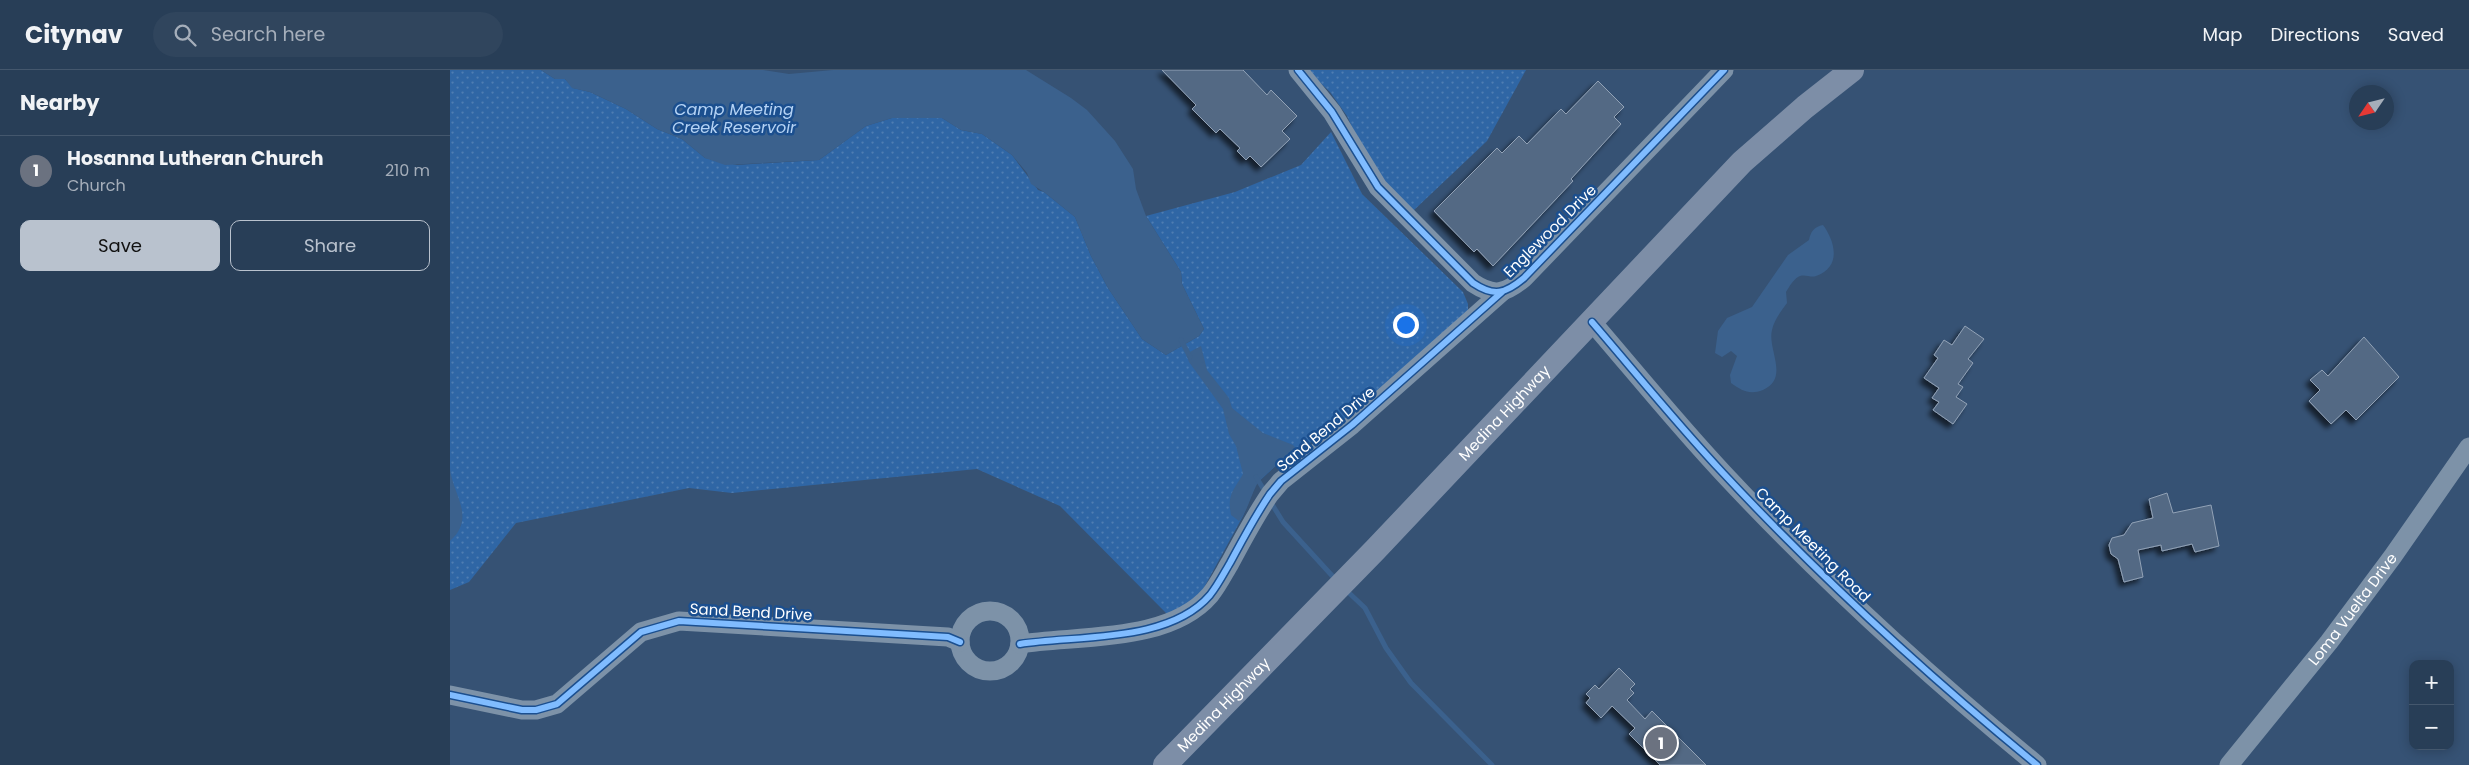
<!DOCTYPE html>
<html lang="en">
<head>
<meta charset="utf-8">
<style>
	:root { --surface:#283e57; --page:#30455d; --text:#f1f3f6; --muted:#a5aeba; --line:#44576d; --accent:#b9c2ce }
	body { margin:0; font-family:Poppins,sans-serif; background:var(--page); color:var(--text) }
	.controls { position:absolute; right:15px; bottom:15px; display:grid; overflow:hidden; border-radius:10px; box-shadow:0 2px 12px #0003 }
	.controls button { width:45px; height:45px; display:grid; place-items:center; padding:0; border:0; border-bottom:1px solid var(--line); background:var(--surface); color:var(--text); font:25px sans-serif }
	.compass { position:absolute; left:1899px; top:15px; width:45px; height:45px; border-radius:50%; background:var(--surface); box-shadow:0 2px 12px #0003; rotate:235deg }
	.you { position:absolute; left:955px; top:254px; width:18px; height:18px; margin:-12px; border:4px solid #fff; border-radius:50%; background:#1a73e8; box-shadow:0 0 0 8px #1a73e833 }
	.badge { display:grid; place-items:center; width:32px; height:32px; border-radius:50%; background:var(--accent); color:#fff; font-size:16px; font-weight:700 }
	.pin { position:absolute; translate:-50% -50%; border:2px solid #fff; box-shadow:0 1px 5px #0006 }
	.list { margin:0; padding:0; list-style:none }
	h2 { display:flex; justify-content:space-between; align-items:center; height:65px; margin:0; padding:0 20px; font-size:21px }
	h2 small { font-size:16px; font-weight:400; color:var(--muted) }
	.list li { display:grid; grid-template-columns:32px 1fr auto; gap:15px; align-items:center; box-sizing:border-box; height:70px; padding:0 20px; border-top:1px solid var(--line) }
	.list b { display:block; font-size:19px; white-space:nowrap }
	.list p { margin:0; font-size:16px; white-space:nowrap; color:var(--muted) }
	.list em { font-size:16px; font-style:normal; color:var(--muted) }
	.actions { display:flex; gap:10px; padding:15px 20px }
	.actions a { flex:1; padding:11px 0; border:1px solid var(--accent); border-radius:10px; text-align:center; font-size:18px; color:var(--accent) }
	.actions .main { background:var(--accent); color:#111 }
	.icon { flex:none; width:28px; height:28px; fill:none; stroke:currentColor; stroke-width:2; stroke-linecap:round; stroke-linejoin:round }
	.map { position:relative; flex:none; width:2019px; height:695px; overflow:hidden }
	header { display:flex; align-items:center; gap:30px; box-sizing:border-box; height:70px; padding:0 25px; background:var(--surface); border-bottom:1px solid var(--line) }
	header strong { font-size:24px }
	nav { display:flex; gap:28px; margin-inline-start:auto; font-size:18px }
	.search { width:350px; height:45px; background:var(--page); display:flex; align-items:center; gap:12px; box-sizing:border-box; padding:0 18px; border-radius:28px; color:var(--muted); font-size:19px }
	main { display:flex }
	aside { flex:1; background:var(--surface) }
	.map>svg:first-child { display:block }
</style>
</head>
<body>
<header>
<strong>Citynav</strong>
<div class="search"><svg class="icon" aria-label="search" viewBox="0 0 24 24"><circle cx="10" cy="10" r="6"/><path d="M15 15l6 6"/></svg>Search here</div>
<nav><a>Map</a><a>Directions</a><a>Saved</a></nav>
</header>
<main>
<aside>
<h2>Nearby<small></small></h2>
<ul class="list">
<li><span class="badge" style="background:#6b7280">1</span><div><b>Hosanna Lutheran Church</b><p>Church</p></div><em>210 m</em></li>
</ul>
<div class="actions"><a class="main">Save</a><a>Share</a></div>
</aside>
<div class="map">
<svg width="2019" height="695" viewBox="0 0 2019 695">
	<defs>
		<pattern id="grass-dots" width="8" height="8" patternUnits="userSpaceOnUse" patternTransform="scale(1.25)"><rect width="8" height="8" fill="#2f66a5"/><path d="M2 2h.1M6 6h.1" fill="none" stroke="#4e7db2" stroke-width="1.8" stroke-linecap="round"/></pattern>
		<filter id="shadow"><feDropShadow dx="-4.5" dy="4.5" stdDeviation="2.5" flood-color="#0009"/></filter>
	</defs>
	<rect width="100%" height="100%" fill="#365274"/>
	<g fill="url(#grass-dots)">
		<path d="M 0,0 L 91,0 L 105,9 L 115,9 L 123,18 L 140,22 L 176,39 L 207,59 L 232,69 L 255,88 L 287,95 L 369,90 L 416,56 L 442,48 L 492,48 L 511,60 L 532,64 L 562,85 L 588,120 L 594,122 L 625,147 L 641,186 L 658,218 L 692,269 L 716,285 L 749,266 L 754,259 L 732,214 L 731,202 L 696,146 L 785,122 L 851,95 L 881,62 L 912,124 L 1013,222 L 1018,234 L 1018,242 L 896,350 L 831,391 L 806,414 L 793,446 L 750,525 L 743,531 L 717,544 L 610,436 L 527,399 L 282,423 L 239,418 L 66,453 L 19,512 L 0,520 Z"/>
		<path d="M 857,0 L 1076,0 L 1037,71 L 963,141 L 918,93 L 897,46 L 880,22 Z"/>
	</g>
	<g fill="#3b618d">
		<path d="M 91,0 L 313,0 L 339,4 L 383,0 L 576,0 L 621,28 L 637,40 L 665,71 L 683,99 L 686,119 L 696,146 L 731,202 L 732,214 L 754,259 L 749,266 L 716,285 L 692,269 L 658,218 L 641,186 L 625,147 L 594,122 L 581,114 L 577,103 L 562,85 L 532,64 L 511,60 L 492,48 L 442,48 L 416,56 L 369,90 L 275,95 L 255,88 L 232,69 L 207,59 L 176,39 L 140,22 L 122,18 L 115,9 L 105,9 Z"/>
		<path d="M 1373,155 C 1385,171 1392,197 1366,206 C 1360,208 1354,203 1348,207 C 1343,210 1339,217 1336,222 L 1337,233 C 1331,241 1324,250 1322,260 C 1317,279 1340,308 1313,320 C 1300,325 1292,321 1281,313 L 1280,305 L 1287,286 L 1281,281 L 1272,287 L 1265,283 L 1268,261 L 1277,248 L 1302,237 L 1338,185 L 1359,170 C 1361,161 1364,157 1373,155 Z"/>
		<path d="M 751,276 L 757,300 L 779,328 L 782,338 L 813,363 L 843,375 L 847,380 C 837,387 811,406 806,416 C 800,428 798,440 789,451 L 781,445 C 777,425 783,421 793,404 L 786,376 L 779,364 L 773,339 L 739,292 L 736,284 Z"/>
		<path d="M 0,398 C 2,424 27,447 0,471 Z"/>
	</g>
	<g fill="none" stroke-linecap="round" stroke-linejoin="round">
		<g stroke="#3b618d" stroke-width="5">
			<path d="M 731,270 L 740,287"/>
			<path d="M 806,407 L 816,423"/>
			<path d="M 820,431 L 833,452 L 886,510"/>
			<path d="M 896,520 L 915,538 L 936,578 L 961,613 L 1042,695"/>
		</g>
	</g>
	<g fill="#526984" stroke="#92a2b6" filter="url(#shadow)">
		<path d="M 712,0 L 793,0 L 817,25 L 821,20 L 847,46 L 832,61 L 840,69 L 811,97 L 800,86 L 796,90 L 787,81 L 790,78 L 770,59 L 766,63 L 742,39 L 746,35 Z"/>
		<path d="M 1148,11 L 1174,37 L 1164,47 L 1171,54 L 1121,109 L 1123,111 L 1043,196 L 1027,179 L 1024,182 L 984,141 L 1047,78 L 1052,83 L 1069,66 L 1077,74 L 1111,39 L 1116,44 Z"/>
		<path d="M 1515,256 L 1534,269 L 1518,289 L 1523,293 L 1508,314 L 1513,317 L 1506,327 L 1517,334 L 1503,354 L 1483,340 L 1489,332 L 1482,328 L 1489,318 L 1474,308 L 1488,288 L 1484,285 L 1494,270 L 1502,275 Z"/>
		<path d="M 1914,267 L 1949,307 L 1906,350 L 1896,340 L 1881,354 L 1859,331 L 1870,320 L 1860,310 L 1872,300 L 1878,306 Z"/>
		<path d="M 1717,423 L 1723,443 L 1761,435 L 1769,476 L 1745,482 L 1742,474 L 1712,481 L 1711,475 L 1688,480 L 1693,507 L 1674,512 L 1668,489 L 1661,484 L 1659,475 L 1662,468 L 1674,465 L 1682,453 L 1703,448 L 1699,429 Z"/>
		<path d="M 1169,598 L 1185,614 L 1180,619 L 1184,623 L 1177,630 L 1195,649 L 1202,641 L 1256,695 L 1210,695 L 1179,664 L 1185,658 L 1162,636 L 1151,648 L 1136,633 L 1140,628 L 1136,624 L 1145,615 L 1149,619 Z"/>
	</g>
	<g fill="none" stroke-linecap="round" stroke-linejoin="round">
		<g stroke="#7d92a8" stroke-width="19">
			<path d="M 848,0 L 882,42 L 928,117 L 1023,213 C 1044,227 1055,224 1074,208 L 1274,0"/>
			<path d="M 1142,252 C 1185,302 1228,355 1273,403 C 1371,508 1477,605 1587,695"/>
			<circle cx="540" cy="571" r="30"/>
			<path d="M 570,574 C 628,565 719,573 760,525 C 768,515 774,503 780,493 C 793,469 805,446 820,424 L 831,411 L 902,355 L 1052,222"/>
			<path d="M 0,625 L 72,640 L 86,640 L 107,634 L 191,562 L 229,551 L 498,567 L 510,572"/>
			<path id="s1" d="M 1779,695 L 1879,572 L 1943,486 L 2019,377"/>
		</g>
		<path stroke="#7d8ea7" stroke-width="24" id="s2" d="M 715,695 L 925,480 L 1292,92 L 1355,37 L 1402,0"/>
		<g stroke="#1b4f8f" stroke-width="9">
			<g id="cycleway">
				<path d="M 848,0 L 882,42 L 928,117 L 1023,213 C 1044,227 1055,224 1074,208 L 1274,0"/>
				<path d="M 1142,252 C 1185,302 1228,355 1273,403 C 1371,508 1477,605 1587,695"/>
				<path d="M 570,574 C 628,565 719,573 760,525 C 768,515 774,503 780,493 C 793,469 805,446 820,424 L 831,411 L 902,355 L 1052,222"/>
				<path d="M 0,625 L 72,640 L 86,640 L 107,634 L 191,562 L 229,551 L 498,567 L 510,572"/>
			</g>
		</g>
		<use href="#cycleway" stroke="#80bcff" stroke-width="6"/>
	</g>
	<g text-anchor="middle" stroke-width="5" stroke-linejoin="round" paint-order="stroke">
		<g font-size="15" fill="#fff" stroke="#1b4f8f">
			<text transform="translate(1100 161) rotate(-45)" y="5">Englewood Drive</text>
			<text dy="5" stroke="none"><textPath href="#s2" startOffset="489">Medina Highway</textPath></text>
			<text transform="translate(876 359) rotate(-40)" y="5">Sand Bend Drive</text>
			<text transform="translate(1363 475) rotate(45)" y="5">Camp Meeting Road</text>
			<text dy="5" stroke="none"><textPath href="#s1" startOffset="199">Loma Vuelta Drive</textPath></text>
			<text transform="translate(301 542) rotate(3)" y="5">Sand Bend Drive</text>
			<text dy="5" stroke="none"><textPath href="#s2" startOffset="84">Medina Highway</textPath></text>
		</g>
		<g font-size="16" font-style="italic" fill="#b5d3f5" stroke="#1b4f8f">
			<text x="284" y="45">Camp Meeting<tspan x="284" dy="18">Creek Reservoir</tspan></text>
		</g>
	</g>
</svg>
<div class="controls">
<button>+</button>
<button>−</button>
</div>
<svg class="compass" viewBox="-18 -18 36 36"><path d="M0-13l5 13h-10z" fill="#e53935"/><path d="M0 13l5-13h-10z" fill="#a5aeba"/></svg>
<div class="you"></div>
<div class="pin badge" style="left:1211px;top:673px;background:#6b7280">1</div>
</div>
</main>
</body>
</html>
